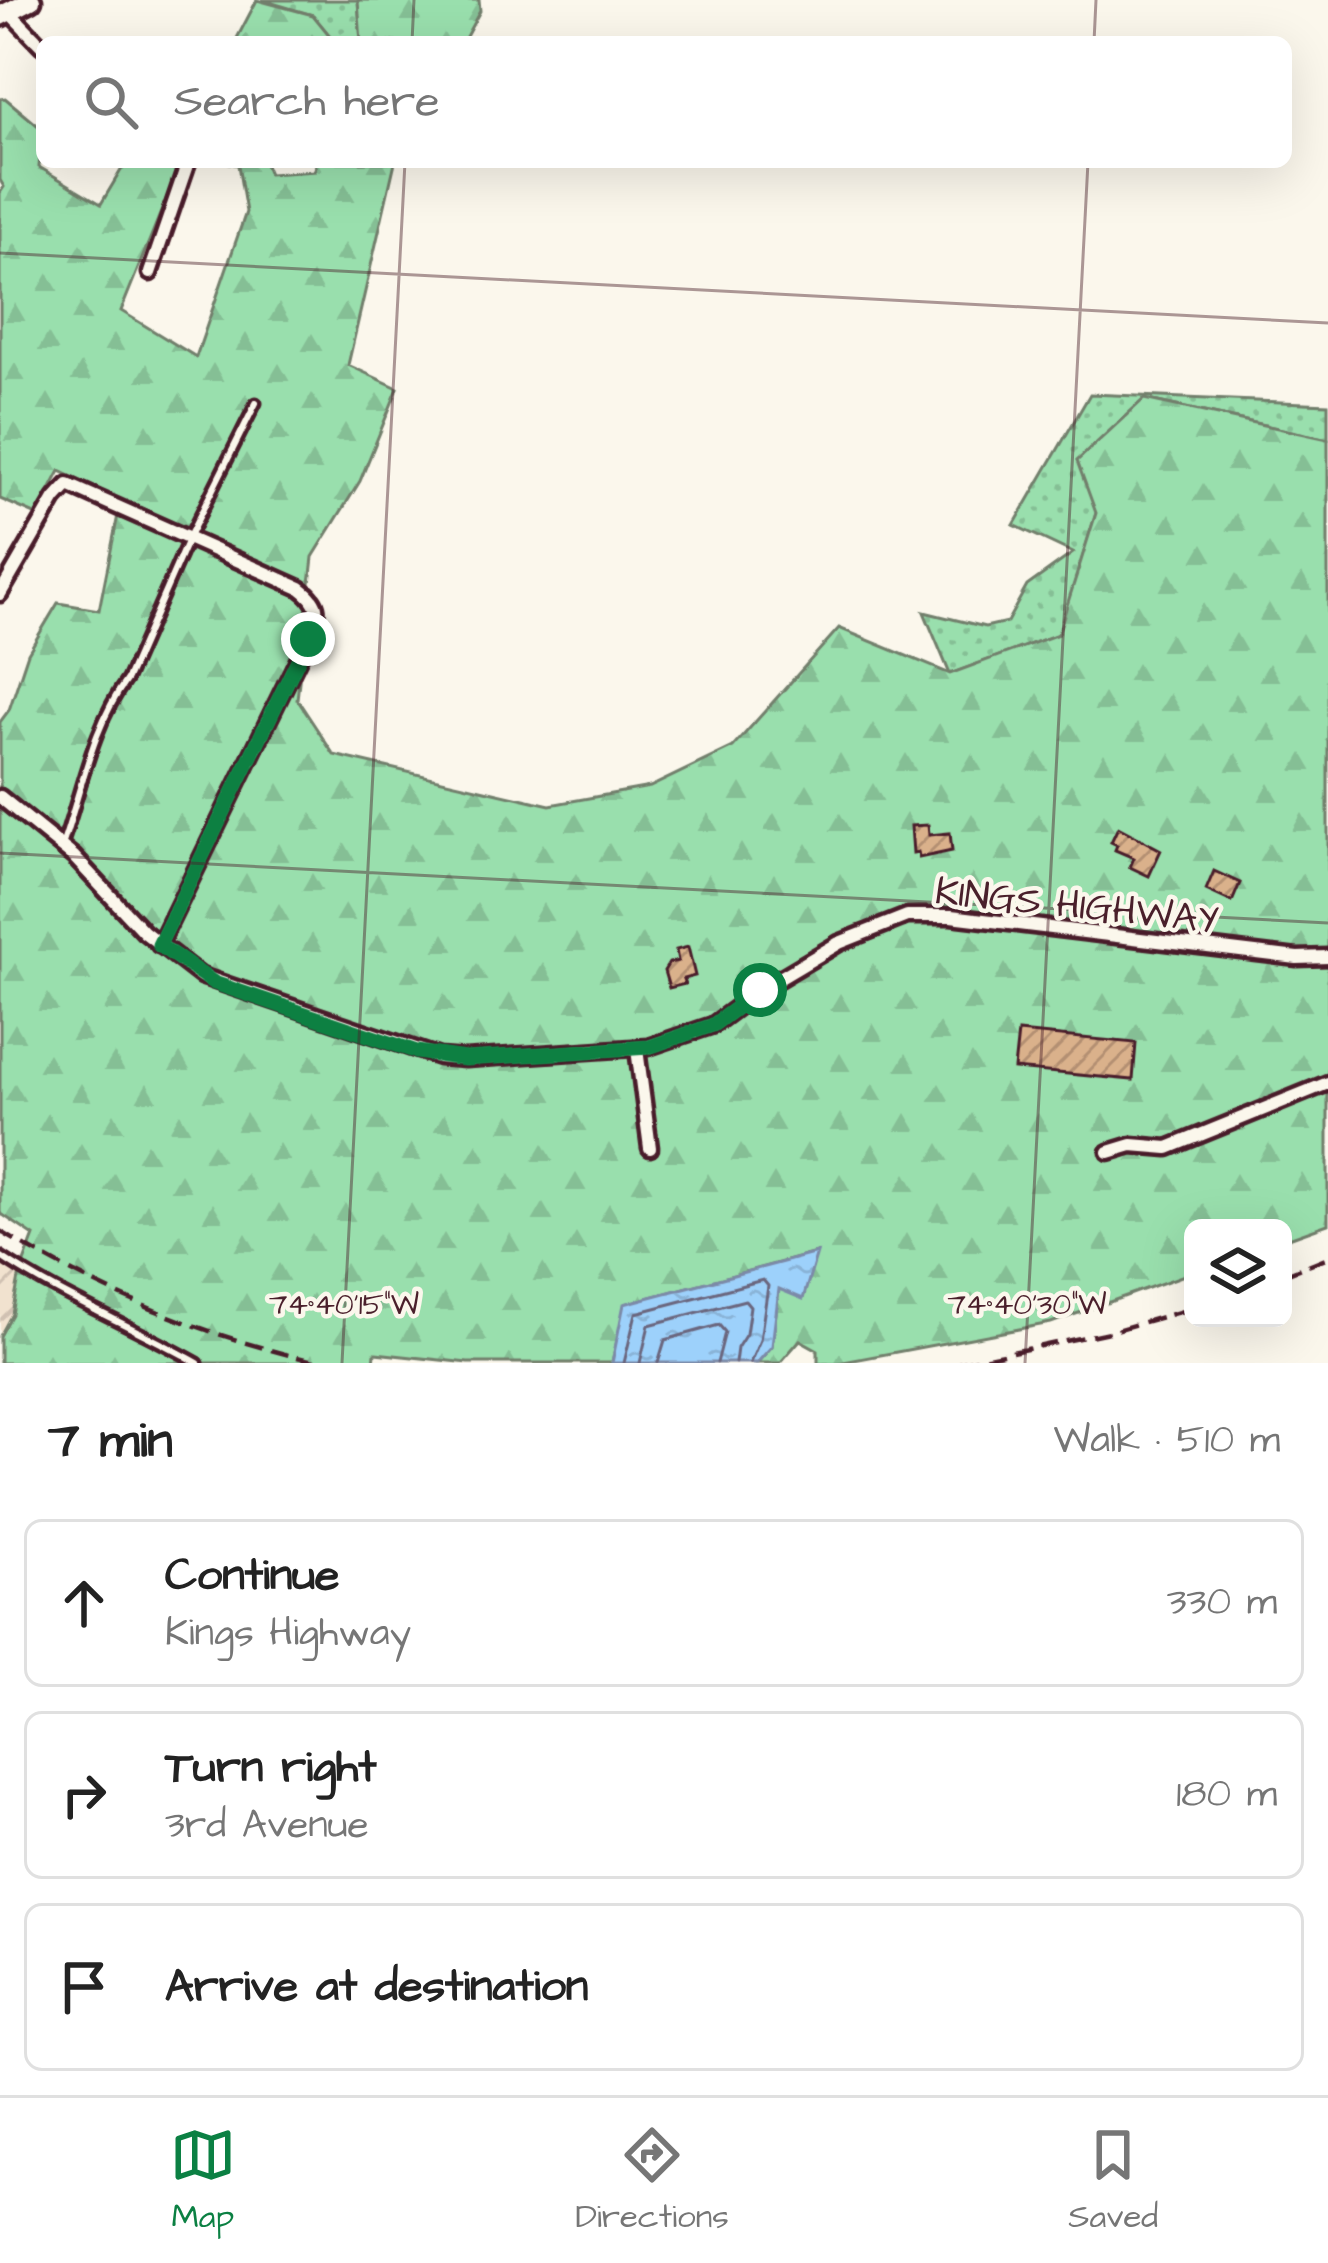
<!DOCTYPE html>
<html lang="en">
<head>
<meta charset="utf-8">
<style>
	:root { --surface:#fff; --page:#f2f2f2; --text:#222; --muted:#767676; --line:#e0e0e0; --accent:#0b8043 }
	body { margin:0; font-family:"Architects Daughter",sans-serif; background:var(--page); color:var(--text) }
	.controls { position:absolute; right:36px; bottom:36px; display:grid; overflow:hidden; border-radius:18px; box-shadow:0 12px 48px #0002 }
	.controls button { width:108px; height:108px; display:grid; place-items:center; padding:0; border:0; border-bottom:3px solid var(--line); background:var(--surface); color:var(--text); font:60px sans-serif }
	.stop { position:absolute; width:36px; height:36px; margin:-27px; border:9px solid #0b8043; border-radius:50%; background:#fff }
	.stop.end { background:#0b8043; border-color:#fff; box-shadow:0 3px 12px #0008 }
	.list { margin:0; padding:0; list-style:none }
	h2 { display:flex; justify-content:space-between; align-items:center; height:156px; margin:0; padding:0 48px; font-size:51px }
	h2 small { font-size:39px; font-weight:400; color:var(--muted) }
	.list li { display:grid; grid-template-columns:78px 1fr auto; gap:36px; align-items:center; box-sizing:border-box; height:168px; margin:0 24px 24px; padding:0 24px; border:3px solid var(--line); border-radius:18px }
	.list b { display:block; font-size:45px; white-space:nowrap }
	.list p { margin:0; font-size:39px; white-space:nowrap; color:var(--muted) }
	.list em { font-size:39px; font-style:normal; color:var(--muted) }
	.icon { flex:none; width:66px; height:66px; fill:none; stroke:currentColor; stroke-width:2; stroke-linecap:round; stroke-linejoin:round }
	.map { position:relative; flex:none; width:1328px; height:1363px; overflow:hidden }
	.search { position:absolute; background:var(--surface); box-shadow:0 12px 48px #0002; left:36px; right:36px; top:36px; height:132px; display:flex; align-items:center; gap:30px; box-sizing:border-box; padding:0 42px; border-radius:18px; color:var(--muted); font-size:45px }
	.sheet { height:732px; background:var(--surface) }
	nav { display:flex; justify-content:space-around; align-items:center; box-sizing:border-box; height:168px; border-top:3px solid var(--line); background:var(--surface); font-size:33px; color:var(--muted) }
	nav a { display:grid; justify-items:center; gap:6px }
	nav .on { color:var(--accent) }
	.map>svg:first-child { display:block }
</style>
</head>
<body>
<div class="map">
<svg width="1328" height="1363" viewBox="0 0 1328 1363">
	<defs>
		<pattern id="industrial-furrows" width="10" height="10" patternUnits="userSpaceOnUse" patternTransform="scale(3)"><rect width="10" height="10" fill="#f1e2cf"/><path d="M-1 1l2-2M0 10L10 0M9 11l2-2" fill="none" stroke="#d0c1b2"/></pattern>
		<pattern id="grass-dots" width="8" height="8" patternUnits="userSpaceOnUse" patternTransform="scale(3)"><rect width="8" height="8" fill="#99dfad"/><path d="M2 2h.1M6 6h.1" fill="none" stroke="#85bf95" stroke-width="1.8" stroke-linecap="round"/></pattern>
		<pattern id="forest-firs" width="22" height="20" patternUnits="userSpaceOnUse" patternTransform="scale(3)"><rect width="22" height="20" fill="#99dfad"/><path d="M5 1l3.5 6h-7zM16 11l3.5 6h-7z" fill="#85bf95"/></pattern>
		<pattern id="water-ripples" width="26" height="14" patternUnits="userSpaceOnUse" patternTransform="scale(3)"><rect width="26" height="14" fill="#9dd1fb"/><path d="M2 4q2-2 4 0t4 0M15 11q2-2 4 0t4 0" fill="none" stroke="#89b3d7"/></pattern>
		<pattern id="building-hatch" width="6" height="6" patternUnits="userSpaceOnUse" patternTransform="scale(3)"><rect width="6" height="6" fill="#dab18b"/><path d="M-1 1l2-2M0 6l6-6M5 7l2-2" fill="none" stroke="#b38f72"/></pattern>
	</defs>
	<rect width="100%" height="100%" fill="#fbf7ec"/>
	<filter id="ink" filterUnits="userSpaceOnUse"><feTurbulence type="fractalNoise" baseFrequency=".00833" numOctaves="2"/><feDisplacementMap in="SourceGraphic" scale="24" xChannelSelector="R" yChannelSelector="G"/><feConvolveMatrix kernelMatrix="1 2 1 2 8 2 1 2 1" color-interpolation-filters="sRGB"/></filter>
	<g filter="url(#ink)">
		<path fill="url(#industrial-furrows)" d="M 0,1258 L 20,1273 L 12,1314 L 0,1336 Z"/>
		<g fill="url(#grass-dots)" stroke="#727f6c" stroke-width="3">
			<path d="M 262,0 L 358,0 L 361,42 L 335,42 L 313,15 Z"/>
			<path d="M 1090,394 L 1328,404 L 1328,439 L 1144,399 L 1096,513 L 1059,634 L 950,674 L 924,612 L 985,627 L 1007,622 L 1027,586 L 1073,553 L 1014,525 Z"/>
		</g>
		<g fill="url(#forest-firs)" stroke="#727f6c" stroke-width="3">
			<path d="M 257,0 L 313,15 L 335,42 L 235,42 Z"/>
			<path d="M 358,0 L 479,0 L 480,11 L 463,42 L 361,42 Z"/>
			<path d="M 5,98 L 42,129 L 39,167 L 101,204 L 126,162 L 181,162 L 121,311 L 196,357 L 246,212 L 238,165 L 226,162 L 264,162 L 269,174 L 315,171 L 316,162 L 395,162 L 348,365 L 398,388 L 360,481 L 313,557 L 297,699 L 334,755 L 550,805 L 650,787 L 733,747 L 839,628 L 950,674 L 1058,634 L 1096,513 L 1077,461 L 1144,399 L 1328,439 L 1328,1224 L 1283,1240 L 1283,1228 L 1193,1228 L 1193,1272 L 1051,1323 L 838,1363 L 818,1363 L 818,1350 L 800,1340 L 780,1363 L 757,1363 L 772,1346 L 779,1288 L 803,1298 L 816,1253 L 625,1304 L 612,1363 L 468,1363 L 375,1353 L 374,1363 L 0,1363 L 0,1336 L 12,1314 L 20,1273 L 34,1236 L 0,1213 L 0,722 L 9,710 L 28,653 L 58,603 L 99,610 L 121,500 L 60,471 L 37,515 L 0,499 L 0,193 L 4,187 L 0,180 L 0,99 Z"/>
		</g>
		<path fill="url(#water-ripples)" stroke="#7c8aa8" stroke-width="3" d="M 817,1253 L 803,1299 L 779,1289 L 772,1346 L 757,1363 L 612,1363 L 624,1304 Z"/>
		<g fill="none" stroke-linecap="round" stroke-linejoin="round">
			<g stroke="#6b667e" stroke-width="3">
				<path d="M 624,1363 L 636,1313 L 763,1280 L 768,1286 L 760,1340 L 750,1363"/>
				<path d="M 640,1363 L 649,1325 L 745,1300 L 750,1306 L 746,1334 L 737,1348 L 735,1363"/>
				<path d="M 658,1363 L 665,1340 L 719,1325 L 725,1332 L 717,1363"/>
			</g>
		</g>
		<g fill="url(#building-hatch)" stroke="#4a1f2b" stroke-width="3">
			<path d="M 928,825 L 929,835 L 950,833 L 952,851 L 919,858 L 918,852 L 913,853 L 911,826 Z"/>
			<path d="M 1118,827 L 1161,850 L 1149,876 L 1130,867 L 1134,858 L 1115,850 L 1117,845 L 1111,842 Z"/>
			<path d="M 1214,871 L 1240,883 L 1232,902 L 1206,890 Z"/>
			<path d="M 688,947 L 695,976 L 683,979 L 685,984 L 669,988 L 664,971 L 669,963 L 678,961 L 676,950 Z"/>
			<path d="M 1018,1032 L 1136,1043 L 1133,1080 L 1014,1069 Z"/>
		</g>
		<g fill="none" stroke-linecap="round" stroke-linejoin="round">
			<g stroke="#4a1f2b" stroke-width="15">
				<g id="lane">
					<path d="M 63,843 C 82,788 92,727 127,679 L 189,537 L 256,403"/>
					<path d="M 0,1256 C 62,1298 133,1326 198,1363"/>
				</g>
			</g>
			<g stroke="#4a1f2b" stroke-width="21">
				<g id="street">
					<path d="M 9,12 L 42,46"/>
					<path d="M 150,273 L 188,162"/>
					<path d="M 0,594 L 55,499 L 68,485 L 300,588 C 323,605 318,614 308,639 L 159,945"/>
					<path d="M 0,797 L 74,857 L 144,932 L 201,976 L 439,1057 L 465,1059 L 648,1047 L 713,1025 L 760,990 L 839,943 L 907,916 L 951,916 L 1297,958 L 1328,957"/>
					<path d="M 637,1049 L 650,1148"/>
					<path d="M 1109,1152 L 1132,1145 L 1168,1148 L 1328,1083"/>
				</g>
			</g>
			<g stroke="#4a1f2b" stroke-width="27">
				<path id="secondary" d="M 0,16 L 31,0"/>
			</g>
			<use href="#lane" stroke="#fbf7ec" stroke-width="6"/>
			<use href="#street" stroke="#fbf7ec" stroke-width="12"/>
			<use href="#secondary" stroke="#fbf7ec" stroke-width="18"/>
			<g stroke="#4a1f2b" stroke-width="4.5" stroke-dasharray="18 9" stroke-linecap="butt">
				<path d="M 0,1231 C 100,1293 207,1337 322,1363"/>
				<path d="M 1283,1275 L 1328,1257"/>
				<path d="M 959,1363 L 1109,1332 L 1193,1308"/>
			</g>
		</g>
	</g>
	<g fill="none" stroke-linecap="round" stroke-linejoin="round" filter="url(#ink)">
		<path stroke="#0b8043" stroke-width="15" d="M 308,639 L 159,945 L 214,983 L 417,1052 L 465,1059 L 649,1047 L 713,1025 L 760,990"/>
	</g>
	<path fill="none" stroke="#4a1f2b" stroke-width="3" stroke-opacity="0.45" d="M 412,42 L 414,0M 1094,42 L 1096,0M 0,253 L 1328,323M 0,853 L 1328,923M 342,1363 L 405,162M 1025,1363 L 1088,162"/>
	<g text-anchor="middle" stroke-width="9" stroke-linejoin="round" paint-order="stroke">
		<g font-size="39" fill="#4a1f2b" stroke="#fbf7ec">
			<text transform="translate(1077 904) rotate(6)" y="14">KINGS HIGHWAY</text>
		</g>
	</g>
	<g font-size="30" text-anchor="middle" fill="#4a1f2b" stroke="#fbf7ec" stroke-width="9" stroke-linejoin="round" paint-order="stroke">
		<text x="344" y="1314">74°40'15"W</text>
		<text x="1027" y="1314">74°40'30"W</text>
	</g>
</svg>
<div class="controls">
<button><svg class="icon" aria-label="layers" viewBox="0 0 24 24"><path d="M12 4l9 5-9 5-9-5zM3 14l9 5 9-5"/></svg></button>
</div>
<div class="stop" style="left:760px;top:990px"></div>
<div class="stop end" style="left:308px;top:639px"></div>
<div class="search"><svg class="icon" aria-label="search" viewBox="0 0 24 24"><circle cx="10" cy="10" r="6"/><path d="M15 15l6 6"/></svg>Search here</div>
</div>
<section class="sheet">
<h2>7 min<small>Walk · 510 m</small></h2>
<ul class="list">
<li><svg class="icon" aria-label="ahead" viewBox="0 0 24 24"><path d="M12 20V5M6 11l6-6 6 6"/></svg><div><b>Continue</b><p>Kings Highway</p></div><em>330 m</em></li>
<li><svg class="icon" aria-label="right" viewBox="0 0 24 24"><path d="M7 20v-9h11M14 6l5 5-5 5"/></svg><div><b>Turn right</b><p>3rd Avenue</p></div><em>180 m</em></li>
<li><svg class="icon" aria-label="arrive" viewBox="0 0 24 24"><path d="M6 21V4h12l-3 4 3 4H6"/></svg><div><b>Arrive at destination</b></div></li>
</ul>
</section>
<nav>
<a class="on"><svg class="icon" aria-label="map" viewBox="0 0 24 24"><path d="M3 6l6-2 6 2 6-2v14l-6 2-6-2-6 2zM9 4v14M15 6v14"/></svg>Map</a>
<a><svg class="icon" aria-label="directions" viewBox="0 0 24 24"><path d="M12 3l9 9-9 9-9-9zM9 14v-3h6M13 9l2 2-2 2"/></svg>Directions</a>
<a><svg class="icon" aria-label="saved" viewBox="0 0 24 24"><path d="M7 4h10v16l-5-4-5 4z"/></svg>Saved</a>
</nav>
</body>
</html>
